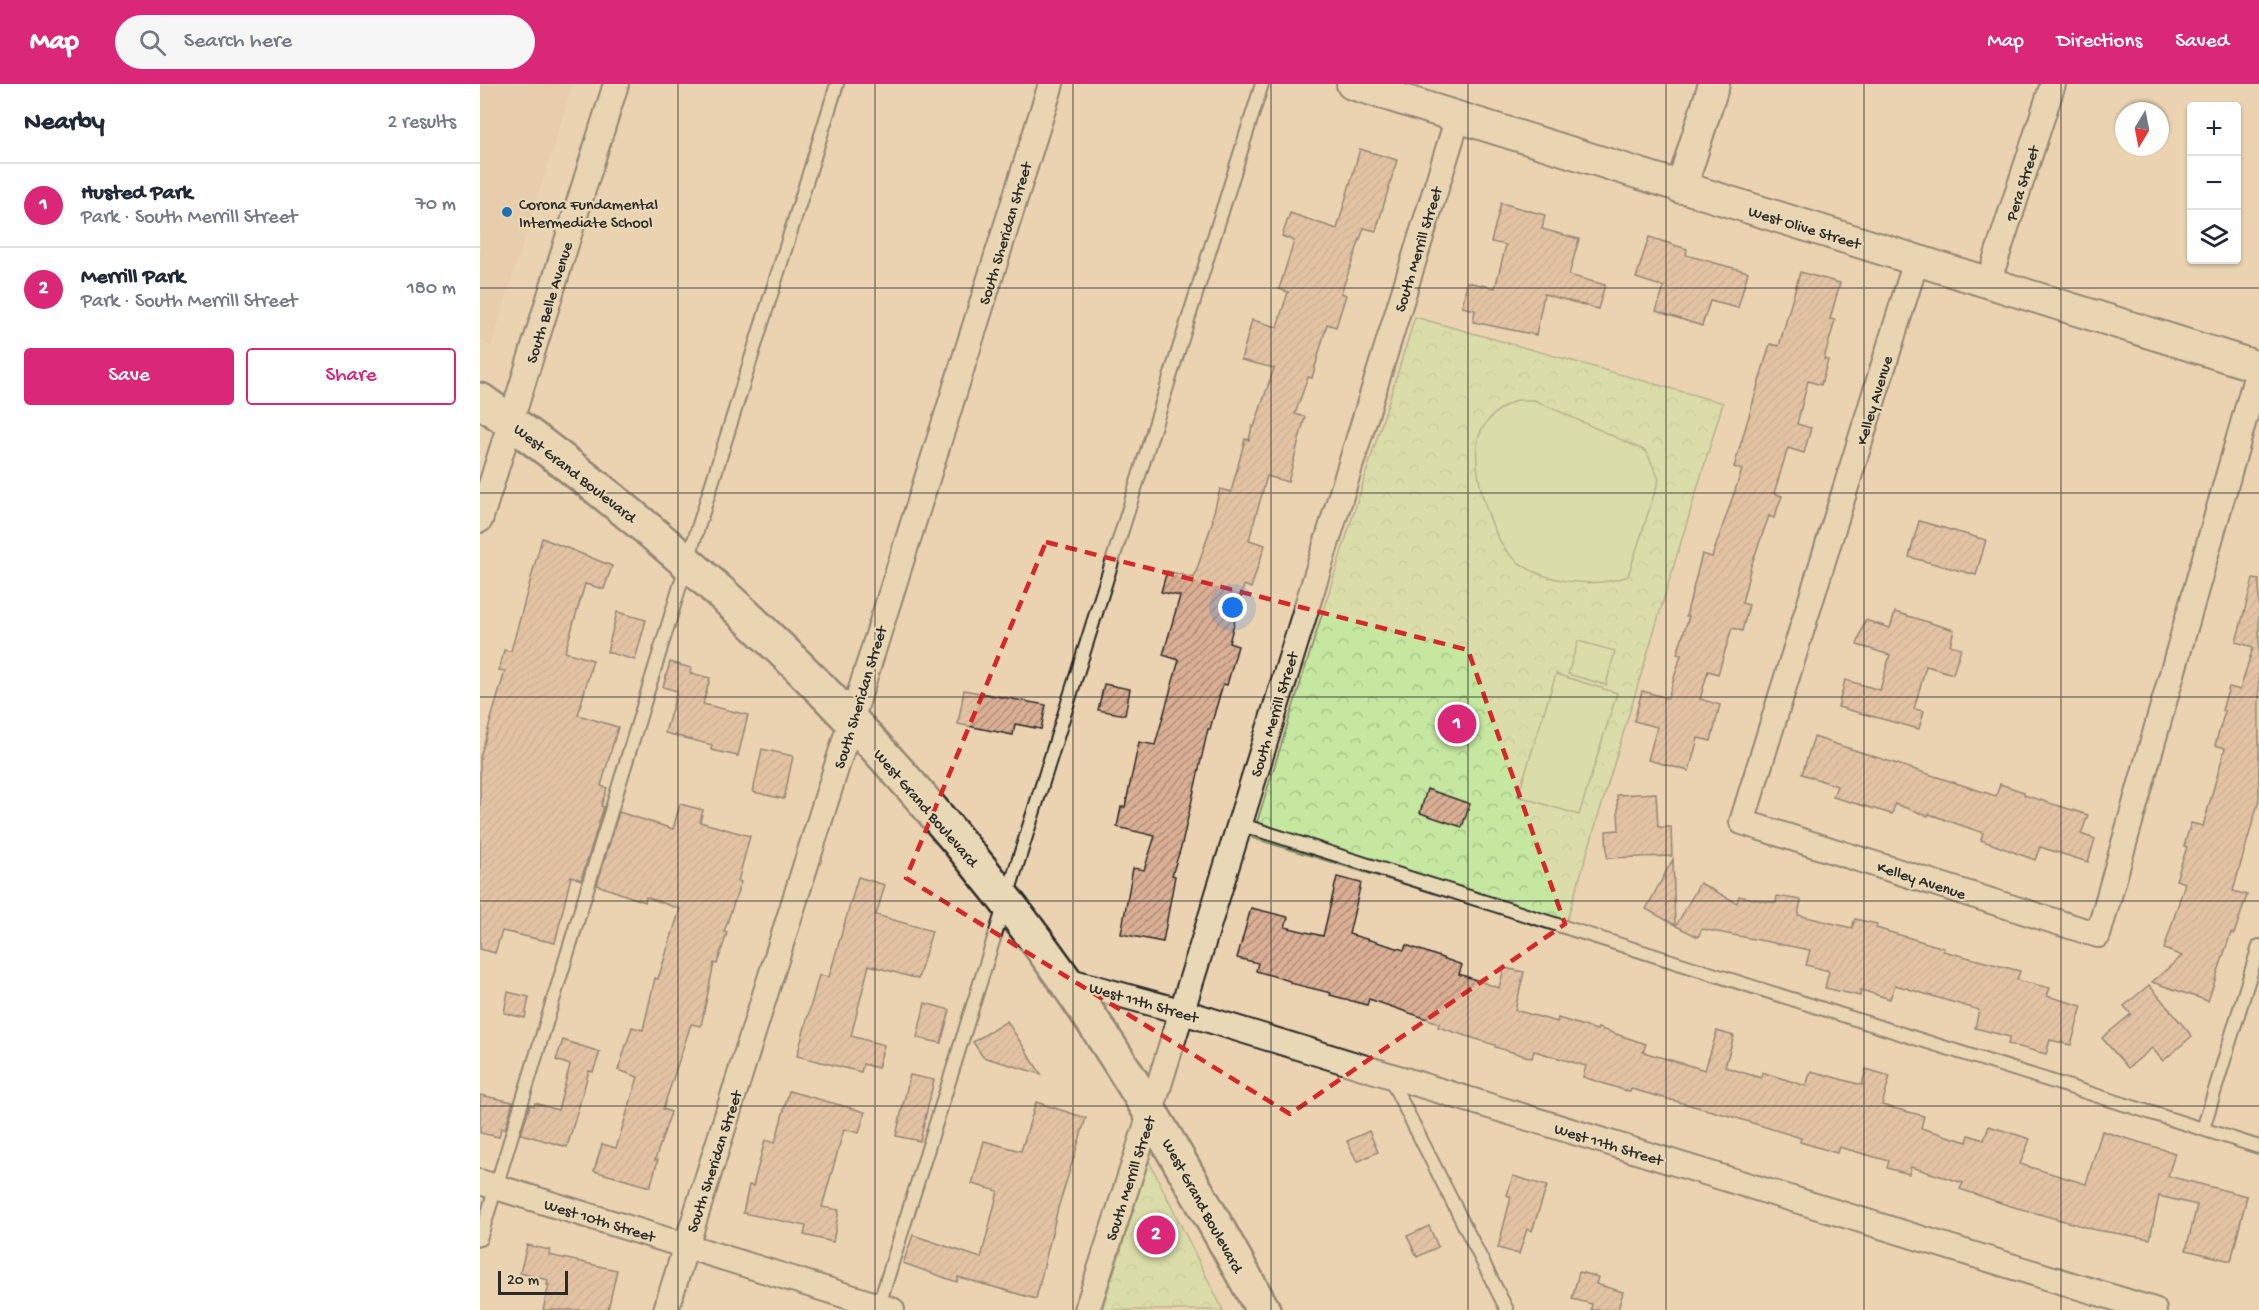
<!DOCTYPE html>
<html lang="en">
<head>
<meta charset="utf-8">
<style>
	:root { --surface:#fff; --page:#f6f6f7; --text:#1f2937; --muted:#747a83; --line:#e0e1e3; --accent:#db2777 }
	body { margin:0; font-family:"Gochi Hand",sans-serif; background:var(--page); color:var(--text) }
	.controls { position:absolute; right:18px; top:18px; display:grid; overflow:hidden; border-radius:6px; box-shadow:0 2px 4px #0004 }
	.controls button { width:54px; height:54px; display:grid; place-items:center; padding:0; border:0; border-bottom:2px solid var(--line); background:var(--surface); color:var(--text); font:30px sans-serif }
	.compass { position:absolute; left:1635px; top:18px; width:54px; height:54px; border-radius:50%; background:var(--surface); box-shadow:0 2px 4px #0004; rotate:190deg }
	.scale { position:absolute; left:18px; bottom:15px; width:70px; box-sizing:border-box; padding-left:6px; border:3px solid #2b2b2b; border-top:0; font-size:16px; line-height:21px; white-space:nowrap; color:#2b2b2b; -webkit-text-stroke:4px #e9d8b5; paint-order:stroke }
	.you { position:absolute; left:753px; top:524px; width:21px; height:21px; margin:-15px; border:4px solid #fff; border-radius:50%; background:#1a73e8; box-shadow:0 0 0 9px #1a73e833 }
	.badge { display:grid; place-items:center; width:39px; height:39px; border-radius:50%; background:var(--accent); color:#fff; font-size:20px; font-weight:700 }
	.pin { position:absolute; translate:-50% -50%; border:3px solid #fff; box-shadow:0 2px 6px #0006 }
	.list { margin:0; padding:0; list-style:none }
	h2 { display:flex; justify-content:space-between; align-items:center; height:78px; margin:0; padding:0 24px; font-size:26px }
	h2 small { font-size:20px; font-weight:400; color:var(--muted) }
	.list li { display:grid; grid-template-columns:39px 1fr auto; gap:18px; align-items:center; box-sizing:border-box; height:84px; padding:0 24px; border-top:2px solid var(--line) }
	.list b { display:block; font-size:22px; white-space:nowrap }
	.list p { margin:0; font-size:20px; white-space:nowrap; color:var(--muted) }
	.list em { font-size:20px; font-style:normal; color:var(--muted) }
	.actions { display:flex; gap:12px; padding:18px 24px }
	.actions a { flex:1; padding:14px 0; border:2px solid var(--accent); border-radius:6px; text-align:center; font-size:21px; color:var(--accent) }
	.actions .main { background:var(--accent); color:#fff }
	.icon { flex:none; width:33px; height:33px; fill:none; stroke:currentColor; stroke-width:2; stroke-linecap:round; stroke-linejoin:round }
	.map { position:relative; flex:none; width:1779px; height:1226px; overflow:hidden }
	header { display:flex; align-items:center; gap:36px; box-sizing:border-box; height:84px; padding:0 30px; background:var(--accent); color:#fff }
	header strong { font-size:28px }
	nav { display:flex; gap:33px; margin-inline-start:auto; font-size:21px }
	.search { width:420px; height:54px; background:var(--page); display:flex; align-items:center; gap:15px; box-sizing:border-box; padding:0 21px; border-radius:33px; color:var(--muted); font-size:22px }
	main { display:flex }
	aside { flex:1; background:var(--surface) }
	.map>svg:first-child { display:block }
</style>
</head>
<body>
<header>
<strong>Map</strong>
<div class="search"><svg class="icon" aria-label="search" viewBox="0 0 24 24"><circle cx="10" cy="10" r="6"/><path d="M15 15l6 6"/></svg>Search here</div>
<nav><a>Map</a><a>Directions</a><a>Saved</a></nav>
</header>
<main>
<aside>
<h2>Nearby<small>2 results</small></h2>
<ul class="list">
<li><span class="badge">1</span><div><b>Husted Park</b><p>Park · South Merrill Street</p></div><em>70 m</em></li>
<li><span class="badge">2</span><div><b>Merrill Park</b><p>Park · South Merrill Street</p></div><em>180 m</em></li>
</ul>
<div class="actions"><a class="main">Save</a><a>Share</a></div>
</aside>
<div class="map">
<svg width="1779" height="1226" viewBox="0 0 1779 1226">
	<defs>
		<pattern id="park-crowns" width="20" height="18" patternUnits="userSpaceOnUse" patternTransform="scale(1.5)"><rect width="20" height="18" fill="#c5e79f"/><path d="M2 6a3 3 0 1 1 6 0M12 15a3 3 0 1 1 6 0" fill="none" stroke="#a9c689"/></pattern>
		<pattern id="building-hatch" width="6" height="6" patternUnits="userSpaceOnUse" patternTransform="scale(1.5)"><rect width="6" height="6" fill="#daaf94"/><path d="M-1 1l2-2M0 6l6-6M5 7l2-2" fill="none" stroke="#b18f79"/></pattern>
	</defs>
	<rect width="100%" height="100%" fill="#ebd3b1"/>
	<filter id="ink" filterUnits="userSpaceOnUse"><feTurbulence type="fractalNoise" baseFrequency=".0167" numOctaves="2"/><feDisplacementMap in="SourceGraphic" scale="12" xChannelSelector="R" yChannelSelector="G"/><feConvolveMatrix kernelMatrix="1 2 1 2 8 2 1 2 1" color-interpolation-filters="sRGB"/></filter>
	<g filter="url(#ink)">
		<path fill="#e2c5a6" d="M 0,0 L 93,0 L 11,263 L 0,256 Z"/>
		<g fill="url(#park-crowns)" stroke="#788965" stroke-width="1.5">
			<path d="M 935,233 L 1243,319 L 1083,849 L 772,754 Z"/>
			<path d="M 669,1077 L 743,1226 L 622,1226 Z"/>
		</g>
		<g fill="#c5e79f" stroke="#788965" stroke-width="1.5">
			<path d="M 1037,316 L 1054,316 L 1166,367 L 1179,395 L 1148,492 C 1112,505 1058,499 1030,471 C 1009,449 986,372 1002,345 C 1012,330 1021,323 1037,316 Z"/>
			<path d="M 1098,557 L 1135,567 L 1126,601 L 1088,590 Z"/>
			<path d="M 1076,590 L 1137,609 L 1099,731 L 1038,712 Z"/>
		</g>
		<g fill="url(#building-hatch)" stroke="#2b2b2b" stroke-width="1.5">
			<path d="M 880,65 L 917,76 L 896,147 L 884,144 L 861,209 L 866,211 L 856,243 L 847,240 L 832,294 L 828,293 L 815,330 L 825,333 L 808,398 L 787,392 L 769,456 L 785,461 L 771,504 L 764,501 L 749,559 L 758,562 L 747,601 L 743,600 L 730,645 L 728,645 L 702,760 L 692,791 L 695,792 L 683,858 L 641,850 L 653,784 L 664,786 L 675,752 L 637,743 L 641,723 L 645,723 L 659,658 L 675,661 L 699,576 L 683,571 L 700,512 L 681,508 L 687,487 L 714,494 L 733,436 L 732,435 L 740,405 L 751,408 L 765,355 L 769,356 L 772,342 L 774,343 L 794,284 L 761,276 L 772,236 L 797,243 L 808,208 L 799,205 L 814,157 L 802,152 L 810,129 L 857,145 Z"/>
			<path d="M 1021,119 L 1065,131 L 1062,145 L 1099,155 L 1089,191 L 1125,201 L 1118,225 L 1064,210 L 1056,251 L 993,238 L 995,226 L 982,223 L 987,198 L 1015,204 L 1026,161 L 1011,158 Z"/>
			<path d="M 1169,153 L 1207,165 L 1206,171 L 1268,188 L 1258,224 L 1230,217 L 1222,242 L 1176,227 L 1184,203 L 1156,194 Z"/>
			<path d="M 1320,188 L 1360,199 L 1350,235 L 1355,236 L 1344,275 L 1348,276 L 1341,301 L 1328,297 L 1317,340 L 1331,344 L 1324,369 L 1308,364 L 1294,409 L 1302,412 L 1294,434 L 1289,432 L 1271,482 L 1262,519 L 1269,521 L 1262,547 L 1252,544 L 1238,590 L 1228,587 L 1220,615 L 1240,621 L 1231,657 L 1218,654 L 1209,687 L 1168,676 L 1177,643 L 1154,637 L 1162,607 L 1188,614 L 1201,571 L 1197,570 L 1209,532 L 1206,532 L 1222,470 L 1232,473 L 1262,386 L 1254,383 L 1290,260 L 1299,262 Z"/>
			<path d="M 1439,437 L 1506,456 L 1496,491 L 1429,473 Z"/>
			<path d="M 62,454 L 132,482 L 124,505 L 105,500 L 85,568 L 113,576 L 98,631 L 138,643 L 121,702 L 127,704 L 121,722 L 124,723 L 101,796 L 91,792 L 75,859 L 22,847 L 15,869 L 0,865 L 0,673 L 25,587 L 19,586 L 24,566 L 31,567 Z"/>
			<path d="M 1773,495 L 1779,496 L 1779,716 L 1753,807 L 1767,811 L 1754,850 L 1751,849 L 1728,917 L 1672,898 L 1702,872 L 1684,865 L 1705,799 L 1696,796 L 1707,763 L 1704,762 L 1711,739 L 1723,742 L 1745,664 L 1735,661 L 1745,627 L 1742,626 L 1749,603 L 1760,606 L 1773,563 L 1756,558 Z"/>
			<path d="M 137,528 L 166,536 L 155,576 L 127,568 Z"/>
			<path d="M 1415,528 L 1474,546 L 1470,561 L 1481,564 L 1473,590 L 1446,582 L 1434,625 L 1444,627 L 1439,645 L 1358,623 L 1365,596 L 1400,606 L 1410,571 L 1377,561 L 1385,536 L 1410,544 Z"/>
			<path d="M 190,578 L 211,584 L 210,589 L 230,594 L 223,620 L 268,631 L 258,672 L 231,666 L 232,661 L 185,649 L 197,607 L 183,603 Z"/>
			<path d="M 624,600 L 650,605 L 645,631 L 618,626 Z"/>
			<path d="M 484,606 L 566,621 L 561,645 L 535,640 L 533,651 L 478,640 Z"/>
			<path d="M 1334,653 L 1516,712 L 1520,700 L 1544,708 L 1544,711 L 1608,731 L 1601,750 L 1615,755 L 1608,778 L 1560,763 L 1555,776 L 1501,756 L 1503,749 L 1449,730 L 1448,732 L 1415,720 L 1412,730 L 1353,713 L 1357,702 L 1322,690 Z"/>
			<path d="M 282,665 L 313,672 L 304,715 L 273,708 Z"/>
			<path d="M 947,705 L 990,720 L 982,743 L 940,729 Z"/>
			<path d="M 1176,709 L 1178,743 L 1191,743 L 1192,772 L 1127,774 L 1126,747 L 1139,746 L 1137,711 Z"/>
			<path d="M 200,720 L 223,726 L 220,738 L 270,752 L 258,797 L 261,798 L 244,848 L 247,849 L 237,880 L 234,879 L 221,942 L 211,940 L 183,1025 L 191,1028 L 175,1076 L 178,1076 L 170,1103 L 114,1087 L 122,1060 L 136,1064 L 158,993 L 138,986 L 152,943 L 163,946 L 175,894 L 178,895 L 200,825 L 166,813 L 165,818 L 117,801 L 139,728 L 193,745 Z"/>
			<path d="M 1193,775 L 1195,841 L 1166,825 Z"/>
			<path d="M 378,793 L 405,801 L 396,831 L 452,847 L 438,895 L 389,881 L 371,952 L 404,961 L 398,984 L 383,980 L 381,988 L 317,972 L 339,891 L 349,893 Z"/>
			<path d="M 857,793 L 881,799 L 869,850 L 924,866 L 926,861 L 982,881 L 979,890 L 1019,904 L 1024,884 L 1044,888 L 1035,926 L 1077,938 L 1078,934 L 1117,946 L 1118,944 L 1166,960 L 1163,968 L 1225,986 L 1237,947 L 1254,952 L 1245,983 L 1281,994 L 1282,988 L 1326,1002 L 1331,987 L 1382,1001 L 1386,985 L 1410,992 L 1402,1021 L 1444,1032 L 1441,1044 L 1487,1058 L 1489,1051 L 1504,1056 L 1509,1042 L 1550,1055 L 1540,1080 L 1606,1100 L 1622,1047 L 1695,1069 L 1688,1092 L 1767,1112 L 1751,1177 L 1706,1166 L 1717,1121 L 1679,1112 L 1670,1155 L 1616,1146 L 1527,1121 L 1480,1105 L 1483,1099 L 1431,1083 L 1429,1090 L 1407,1084 L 1409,1077 L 1359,1063 L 1357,1069 L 1320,1058 L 1321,1054 L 1250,1032 L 1151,1005 L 1150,1008 L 1103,993 L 1106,982 L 1054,967 L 1052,974 L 1015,963 L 1015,961 L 958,943 L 959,939 L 889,915 L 887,921 L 850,911 L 851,909 L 810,899 L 810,897 L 776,887 L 778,879 L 757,874 L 771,824 L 808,833 L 805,843 L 843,852 Z"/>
			<path d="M 1220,799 L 1257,819 L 1259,812 L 1296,819 L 1297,812 L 1321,816 L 1318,831 L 1372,844 L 1375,835 L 1397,840 L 1396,844 L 1464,864 L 1463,867 L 1540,887 L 1537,896 L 1570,904 L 1567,912 L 1602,922 L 1591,961 L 1570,956 L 1566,970 L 1528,960 L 1530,953 L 1495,944 L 1499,926 L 1415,901 L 1410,915 L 1381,906 L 1380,912 L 1345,904 L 1349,887 L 1326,881 L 1330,866 L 1222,845 L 1218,853 L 1196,842 Z"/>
			<path d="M 1669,901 L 1712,952 L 1683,977 L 1672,964 L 1648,984 L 1622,954 L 1651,930 L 1644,922 Z"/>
			<path d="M 28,908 L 49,913 L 45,934 L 24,929 Z"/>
			<path d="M 445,919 L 470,926 L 461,959 L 437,954 Z"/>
			<path d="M 527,937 L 561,990 L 503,973 L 493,958 Z"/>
			<path d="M 83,956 L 120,968 L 113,988 L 109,987 L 87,1063 L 41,1050 L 50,1021 L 54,1022 L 55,1019 L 78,1026 L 90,981 L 76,976 Z"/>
			<path d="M 430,991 L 454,996 L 440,1057 L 416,1052 Z"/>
			<path d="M 309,1007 L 385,1028 L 379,1049 L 364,1045 L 342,1123 L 359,1126 L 353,1158 L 324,1151 L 326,1142 L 263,1129 L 269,1101 L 273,1102 L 285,1056 L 295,1059 Z"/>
			<path d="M 0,1011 L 33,1018 L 25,1045 L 21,1044 L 19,1053 L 0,1049 Z"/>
			<path d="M 556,1018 L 606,1034 L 578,1124 L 556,1215 L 478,1193 L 477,1198 L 423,1179 L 433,1151 L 501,1174 L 518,1107 L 492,1100 L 504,1057 L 541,1067 Z"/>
			<path d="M 889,1047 L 898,1068 L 877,1078 L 867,1057 Z"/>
			<path d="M 1033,1092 L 1067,1102 L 1052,1147 L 1047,1145 L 1039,1170 L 1018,1164 L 1031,1113 L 1027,1111 Z"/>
			<path d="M 949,1142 L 958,1163 L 937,1173 L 927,1152 Z"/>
			<path d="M 47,1161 L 70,1166 L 69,1171 L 137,1186 L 128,1226 L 63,1226 L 69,1201 L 67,1201 L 68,1196 L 40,1189 Z"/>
			<path d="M 1099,1188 L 1118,1193 L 1116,1200 L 1143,1208 L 1138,1226 L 1111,1226 L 1112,1220 L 1092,1215 Z"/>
		</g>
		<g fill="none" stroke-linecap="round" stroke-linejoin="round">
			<g stroke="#2b2b2b" stroke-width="16">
				<g id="service">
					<path d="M 759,740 L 1779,1063"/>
					<path d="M 909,992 L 1027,1226"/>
					<path d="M 1723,1045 L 1779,862"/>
					<path d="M 0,1155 L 207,479 L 357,0"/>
					<path d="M 398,1224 L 782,0"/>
				</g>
			</g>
			<g stroke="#2b2b2b" stroke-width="28">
				<g id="minor">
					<path d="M 1436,177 L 1262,738 L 1618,851 L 1779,283"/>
					<path d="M 1508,199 L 1573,0"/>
					<path d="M 0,436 L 136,0"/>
					<path d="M 583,895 L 700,927 L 1674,1226"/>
					<path d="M 0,1098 L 412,1226"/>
					<path d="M 186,1226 L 571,0"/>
					<path d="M 607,1226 L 671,1027 L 978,33"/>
				</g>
			</g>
			<g stroke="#2b2b2b" stroke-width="34">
				<g id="tertiary">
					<path d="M 872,0 L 1779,283"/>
					<path d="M 1201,104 L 1234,0"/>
				</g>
			</g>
			<g stroke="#2b2b2b" stroke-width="38">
				<path id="primary" d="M 0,316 C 216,468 407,654 564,867 C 647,980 715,1103 783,1226"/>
			</g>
			<use href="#service" stroke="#e9d8b5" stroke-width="12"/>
			<use href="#minor" stroke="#e9d8b5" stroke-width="24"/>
			<use href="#tertiary" stroke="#e9d8b5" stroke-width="30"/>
			<use href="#primary" stroke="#e9d8b5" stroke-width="33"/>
		</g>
	</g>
	<path d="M0 0H1779V1226H0ZM 566,458 L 988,566 L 1085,840 L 810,1030 L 426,794 Z" fill="#ebd3b1" fill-opacity=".55" fill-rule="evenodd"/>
	<path fill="none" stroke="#d62828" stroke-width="4.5" stroke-dasharray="12 8" stroke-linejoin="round" d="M 566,458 L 988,566 L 1085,840 L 810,1030 L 426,794 Z"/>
	<path fill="none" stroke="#2b2b2b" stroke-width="1.5" stroke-opacity="0.55" d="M 198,0 L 198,1226M 395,0 L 395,1226M 593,0 L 593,1226M 791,0 L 791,1226M 988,0 L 988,1226M 1186,0 L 1186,1226M 1384,0 L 1384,1226M 1581,0 L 1581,1226M 0,204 L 1779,204M 0,409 L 1779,409M 0,613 L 1779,613M 0,817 L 1779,817M 0,1022 L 1779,1022"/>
	<circle fill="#1f6fb2" stroke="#e9d8b5" stroke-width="2" cx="27" cy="128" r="6"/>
	<g text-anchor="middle" stroke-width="4.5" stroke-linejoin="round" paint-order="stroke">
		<g font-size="16" fill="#2b2b2b" stroke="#e9d8b5">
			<text transform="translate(1541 99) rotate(-72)" y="6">Pera Street</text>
			<text transform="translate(1325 142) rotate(17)" y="6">West Olive Street</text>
			<text transform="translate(524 149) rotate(-73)" y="6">South Sheridan Street</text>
			<text transform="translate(937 165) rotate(-73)" y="6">South Merrill Street</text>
			<text transform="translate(68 218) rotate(-73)" y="6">South Belle Avenue</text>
			<text transform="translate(1393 316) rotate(-73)" y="6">Kelley Avenue</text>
			<text transform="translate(96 388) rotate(38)" y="6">West Grand Boulevard</text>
			<text transform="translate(379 613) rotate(-73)" y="6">South Sheridan Street</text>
			<text transform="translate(793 630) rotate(-73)" y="6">South Merrill Street</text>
			<text transform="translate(447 723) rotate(49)" y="6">West Grand Boulevard</text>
			<text transform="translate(1442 795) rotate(18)" y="6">Kelley Avenue</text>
			<text transform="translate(664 917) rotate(16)" y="6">West 11th Street</text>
			<text transform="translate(1129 1059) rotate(17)" y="6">West 11th Street</text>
			<text transform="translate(233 1077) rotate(-72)" y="6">South Sheridan Street</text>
			<text transform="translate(649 1094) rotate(-72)" y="6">South Merrill Street</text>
			<text transform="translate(724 1121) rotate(61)" y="6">West Grand Boulevard</text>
			<text transform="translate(120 1135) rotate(17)" y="6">West 10th Street</text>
		</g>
		<g font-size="16" fill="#2b2b2b" stroke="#e9d8b5" text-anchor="start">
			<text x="39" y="125">Corona Fundamental<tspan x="39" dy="18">Intermediate School</tspan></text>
		</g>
	</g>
</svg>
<div class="controls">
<button>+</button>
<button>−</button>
<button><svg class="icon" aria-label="layers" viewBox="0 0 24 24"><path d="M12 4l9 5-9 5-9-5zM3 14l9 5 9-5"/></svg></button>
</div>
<svg class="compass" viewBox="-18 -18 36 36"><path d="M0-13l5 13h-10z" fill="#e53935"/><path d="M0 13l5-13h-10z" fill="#747a83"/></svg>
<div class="scale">20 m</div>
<div class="you"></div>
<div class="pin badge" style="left:977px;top:640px">1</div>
<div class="pin badge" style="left:676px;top:1151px">2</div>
</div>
</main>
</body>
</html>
